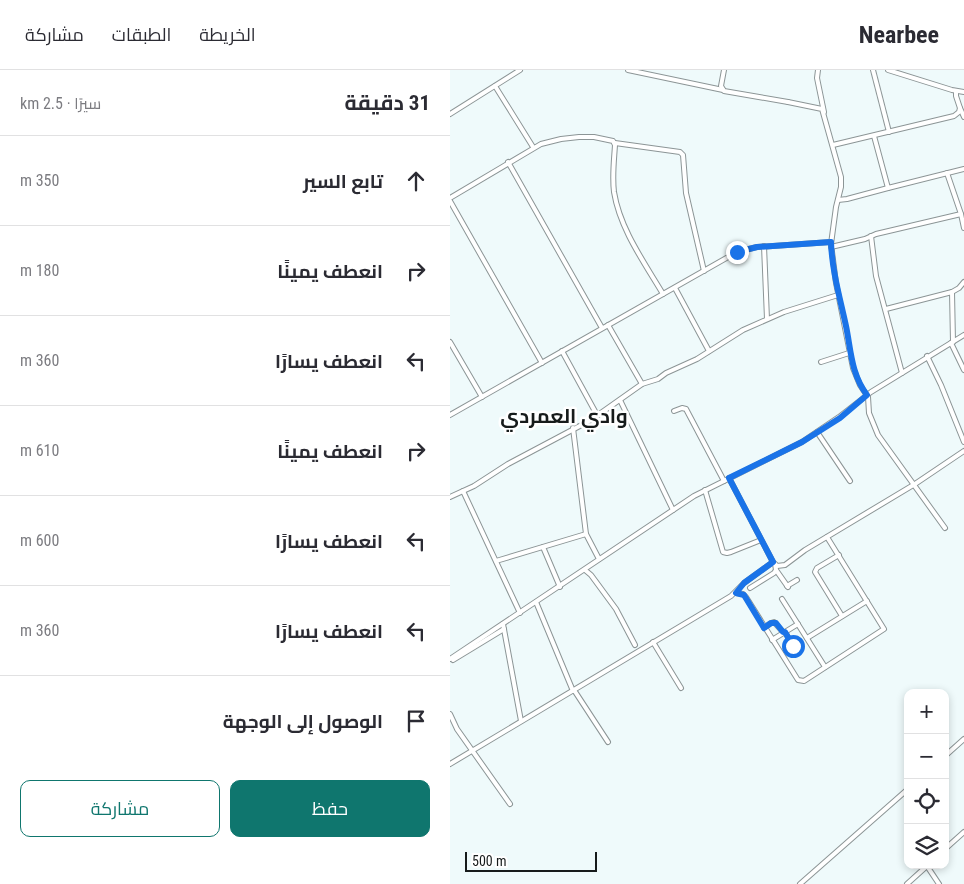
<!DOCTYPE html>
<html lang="ar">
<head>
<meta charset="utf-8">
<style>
	:root { --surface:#fff; --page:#f2f2f3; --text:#2b2b33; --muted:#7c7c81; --line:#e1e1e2; --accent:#0f766e }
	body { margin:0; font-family:"Roboto Condensed",Cairo,sans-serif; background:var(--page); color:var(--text); direction:rtl }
	.controls { position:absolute; right:15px; bottom:15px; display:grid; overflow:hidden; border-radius:10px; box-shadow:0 2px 8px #0003 }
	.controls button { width:45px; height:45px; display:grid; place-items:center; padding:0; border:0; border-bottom:1px solid var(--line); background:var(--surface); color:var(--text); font:25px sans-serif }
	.scale { position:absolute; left:15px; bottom:12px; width:132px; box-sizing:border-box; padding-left:5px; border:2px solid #171b1b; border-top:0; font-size:14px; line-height:18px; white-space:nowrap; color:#171b1b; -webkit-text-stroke:4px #fff; paint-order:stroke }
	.stop { position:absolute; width:15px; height:15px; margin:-11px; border:4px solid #1a73e8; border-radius:50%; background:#fff }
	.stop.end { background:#1a73e8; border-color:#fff; box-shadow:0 1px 5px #0008 }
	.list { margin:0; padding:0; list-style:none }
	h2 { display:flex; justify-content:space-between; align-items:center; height:65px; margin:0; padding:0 20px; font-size:21px }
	h2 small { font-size:16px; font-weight:400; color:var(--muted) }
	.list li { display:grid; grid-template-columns:32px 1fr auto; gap:15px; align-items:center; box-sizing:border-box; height:90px; padding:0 20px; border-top:1px solid var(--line) }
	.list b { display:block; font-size:19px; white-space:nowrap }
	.list em { font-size:16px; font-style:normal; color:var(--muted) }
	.actions { display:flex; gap:10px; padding:15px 20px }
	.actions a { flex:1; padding:11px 0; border:1px solid var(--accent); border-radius:10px; text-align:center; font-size:18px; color:var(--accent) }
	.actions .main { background:var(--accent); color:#fff }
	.icon { flex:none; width:28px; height:28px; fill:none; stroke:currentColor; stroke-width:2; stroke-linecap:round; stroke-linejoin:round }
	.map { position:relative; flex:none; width:514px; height:814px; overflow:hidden; direction:ltr }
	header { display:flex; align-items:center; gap:30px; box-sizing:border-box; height:70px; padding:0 25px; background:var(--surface); border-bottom:1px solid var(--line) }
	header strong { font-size:24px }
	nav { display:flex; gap:28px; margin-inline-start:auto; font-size:18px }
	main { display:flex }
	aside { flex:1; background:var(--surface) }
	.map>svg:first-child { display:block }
</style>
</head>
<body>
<header>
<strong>Nearbee</strong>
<nav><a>الخريطة</a><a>الطبقات</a><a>مشاركة</a></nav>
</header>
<main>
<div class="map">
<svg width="514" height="814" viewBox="0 0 514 814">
	<rect width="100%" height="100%" fill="#effafb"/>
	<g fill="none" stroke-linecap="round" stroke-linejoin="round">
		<g stroke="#8c9596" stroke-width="6">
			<g id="minor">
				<path d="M 178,0 L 273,20"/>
				<path d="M 274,0 L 271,16 L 274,21 L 338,32"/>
				<path d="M 368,0 L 367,8 L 374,42"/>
				<path d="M 423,0 L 439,62"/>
				<path d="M 438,0 L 502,20 L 514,22"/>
				<path d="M 45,16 L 83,77"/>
				<path d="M 338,32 L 372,39 L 391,107 L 391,117 L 386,137 L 381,174 L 386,213 L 403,298 L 410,315 L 418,327 L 419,343 L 428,365 L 495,458"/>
				<path d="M 510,38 L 514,47"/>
				<path d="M 0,44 L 70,0"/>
				<path d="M 424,66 L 438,118 L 514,99"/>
				<path d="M 165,73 L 230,82 L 233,85 L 236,123 L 254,201"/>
				<path d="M 383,75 L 504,46 L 509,42 L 510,38 L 506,26 L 506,21"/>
				<path d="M 58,92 L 152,258"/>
				<path d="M 497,103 L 511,144 L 514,158"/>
				<path d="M 0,128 L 91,74 L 111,69 L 129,67 L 144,67 L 163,71 L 165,75 C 164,91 162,106 164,122 C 170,159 194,192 213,224"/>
				<path d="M 388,130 L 397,129 L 438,118"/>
				<path d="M 0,131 L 92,293"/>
				<path d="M 421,166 L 426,206 L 452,303"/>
				<path d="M 314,176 L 317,249"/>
				<path d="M 381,177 L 415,169 L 426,164 L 511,144"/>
				<path d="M 225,218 L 259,281"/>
				<path d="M 502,222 L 503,272"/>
				<path d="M 436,239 L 502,222 L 509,218 L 514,212"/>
				<path d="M 158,255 L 192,314"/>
				<path d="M 0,272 L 32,327"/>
				<path d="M 501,273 L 514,300"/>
				<path d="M 112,281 L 147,345"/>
				<path d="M 477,286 L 491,315 L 514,372"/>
				<path d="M 371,292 L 399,283"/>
				<path d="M 170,330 L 223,440"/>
				<path d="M 224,341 L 232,338 L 236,339 L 274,411"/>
				<path d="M 0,345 L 287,182 L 307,177 L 381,172"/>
				<path d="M 123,358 L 136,464 L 149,489"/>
				<path d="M 367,362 L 400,411"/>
				<path d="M 279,408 L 323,492 L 327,496 L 335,495 L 355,480 L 465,414 L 514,381"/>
				<path d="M 255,420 L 273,482 L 277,483 L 281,482 L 311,470"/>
				<path d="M 13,421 L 70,543"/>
				<path d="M 0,427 L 24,416 L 58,394 L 141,350 L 192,314 L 208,309 L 216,303 L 247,289 L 293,260 L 334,242 L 388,225"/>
				<path d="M 93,477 L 110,517"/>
				<path d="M 389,485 L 367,498 L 365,502 L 392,546"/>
				<path d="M 46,491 L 136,464"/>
				<path d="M 135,500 L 141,505 L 166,539 L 185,575"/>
				<path d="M 326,500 L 338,517"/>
				<path d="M 337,516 L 347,510"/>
				<path d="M 300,518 L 324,503 L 326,500 L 325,494"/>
				<path d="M 286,523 L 293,524 L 296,527 L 348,610 L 354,611 L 434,559 L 377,467"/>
				<path d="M 332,529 L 375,597"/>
				<path d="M 86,532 L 123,621"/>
				<path d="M 53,554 L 71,651"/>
				<path d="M 314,558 L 321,553 L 324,552 L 333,562"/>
				<path d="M 335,562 L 343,576"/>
				<path d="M 357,568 L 417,531"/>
				<path d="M 322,570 L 348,554"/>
				<path d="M 203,572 L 231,618"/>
				<path d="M 0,589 L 244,426 L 352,372 L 389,347 L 421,322 L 514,265"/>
				<path d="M 3,590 L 54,559"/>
				<path d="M 124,620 L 158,672"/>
				<path d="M 0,644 L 7,659 L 60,734"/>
				<path d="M 495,686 L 514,669"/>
				<path d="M 0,694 L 281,526 L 294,513 L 323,492"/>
				<path d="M 495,779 L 514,762"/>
				<path d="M 477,796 L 489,814"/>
				<path d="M 350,814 L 458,719"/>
				<path d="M 457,814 L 478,795"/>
			</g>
		</g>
		<use href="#minor" stroke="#fff" stroke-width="4"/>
	</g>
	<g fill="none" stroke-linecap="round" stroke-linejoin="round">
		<path stroke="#1a73e8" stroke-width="6" d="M 287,182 L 307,177 L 381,172 C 382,201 390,228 396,256 C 401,280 401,304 417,325 L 390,348 L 352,372 L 279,408 L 323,492 L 294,513 L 286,523 L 294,525 L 314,558 L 321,553 L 326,553 L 333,562 L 335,562 L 343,576"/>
	</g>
	<g text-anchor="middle" stroke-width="5" stroke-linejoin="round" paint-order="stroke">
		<g font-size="20" font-weight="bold" fill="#171b1b" stroke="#fff">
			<text x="114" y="353">وادي العمردي</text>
		</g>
	</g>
</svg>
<div class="controls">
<button>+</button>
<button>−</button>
<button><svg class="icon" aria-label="locate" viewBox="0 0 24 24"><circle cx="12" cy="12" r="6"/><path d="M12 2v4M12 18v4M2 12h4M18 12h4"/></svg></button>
<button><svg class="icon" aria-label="layers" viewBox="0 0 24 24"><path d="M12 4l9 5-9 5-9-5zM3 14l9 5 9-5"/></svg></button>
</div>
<div class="scale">500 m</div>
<div class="stop" style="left:343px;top:576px"></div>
<div class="stop end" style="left:287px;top:182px"></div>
</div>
<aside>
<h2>31 دقيقة<small>سيرًا · 2.5 km</small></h2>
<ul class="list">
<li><svg class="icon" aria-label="ahead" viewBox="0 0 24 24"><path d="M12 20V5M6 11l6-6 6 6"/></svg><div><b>تابع السير</b></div><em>350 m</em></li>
<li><svg class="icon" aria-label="right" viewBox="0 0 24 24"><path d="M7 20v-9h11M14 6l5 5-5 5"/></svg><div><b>انعطف يمينًا</b></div><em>180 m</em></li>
<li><svg class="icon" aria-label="left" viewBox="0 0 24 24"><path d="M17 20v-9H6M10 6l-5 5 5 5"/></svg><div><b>انعطف يسارًا</b></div><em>360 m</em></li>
<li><svg class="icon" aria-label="right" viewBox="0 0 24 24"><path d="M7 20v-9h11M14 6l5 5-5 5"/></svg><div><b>انعطف يمينًا</b></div><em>610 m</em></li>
<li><svg class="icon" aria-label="left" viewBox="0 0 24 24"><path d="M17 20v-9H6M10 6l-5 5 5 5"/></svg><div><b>انعطف يسارًا</b></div><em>600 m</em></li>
<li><svg class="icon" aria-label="left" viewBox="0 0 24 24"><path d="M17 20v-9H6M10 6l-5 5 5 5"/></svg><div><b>انعطف يسارًا</b></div><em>360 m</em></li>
<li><svg class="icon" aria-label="arrive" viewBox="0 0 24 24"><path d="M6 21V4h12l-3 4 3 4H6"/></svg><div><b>الوصول إلى الوجهة</b></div></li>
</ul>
<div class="actions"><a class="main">حفظ</a><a>مشاركة</a></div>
</aside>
</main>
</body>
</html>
